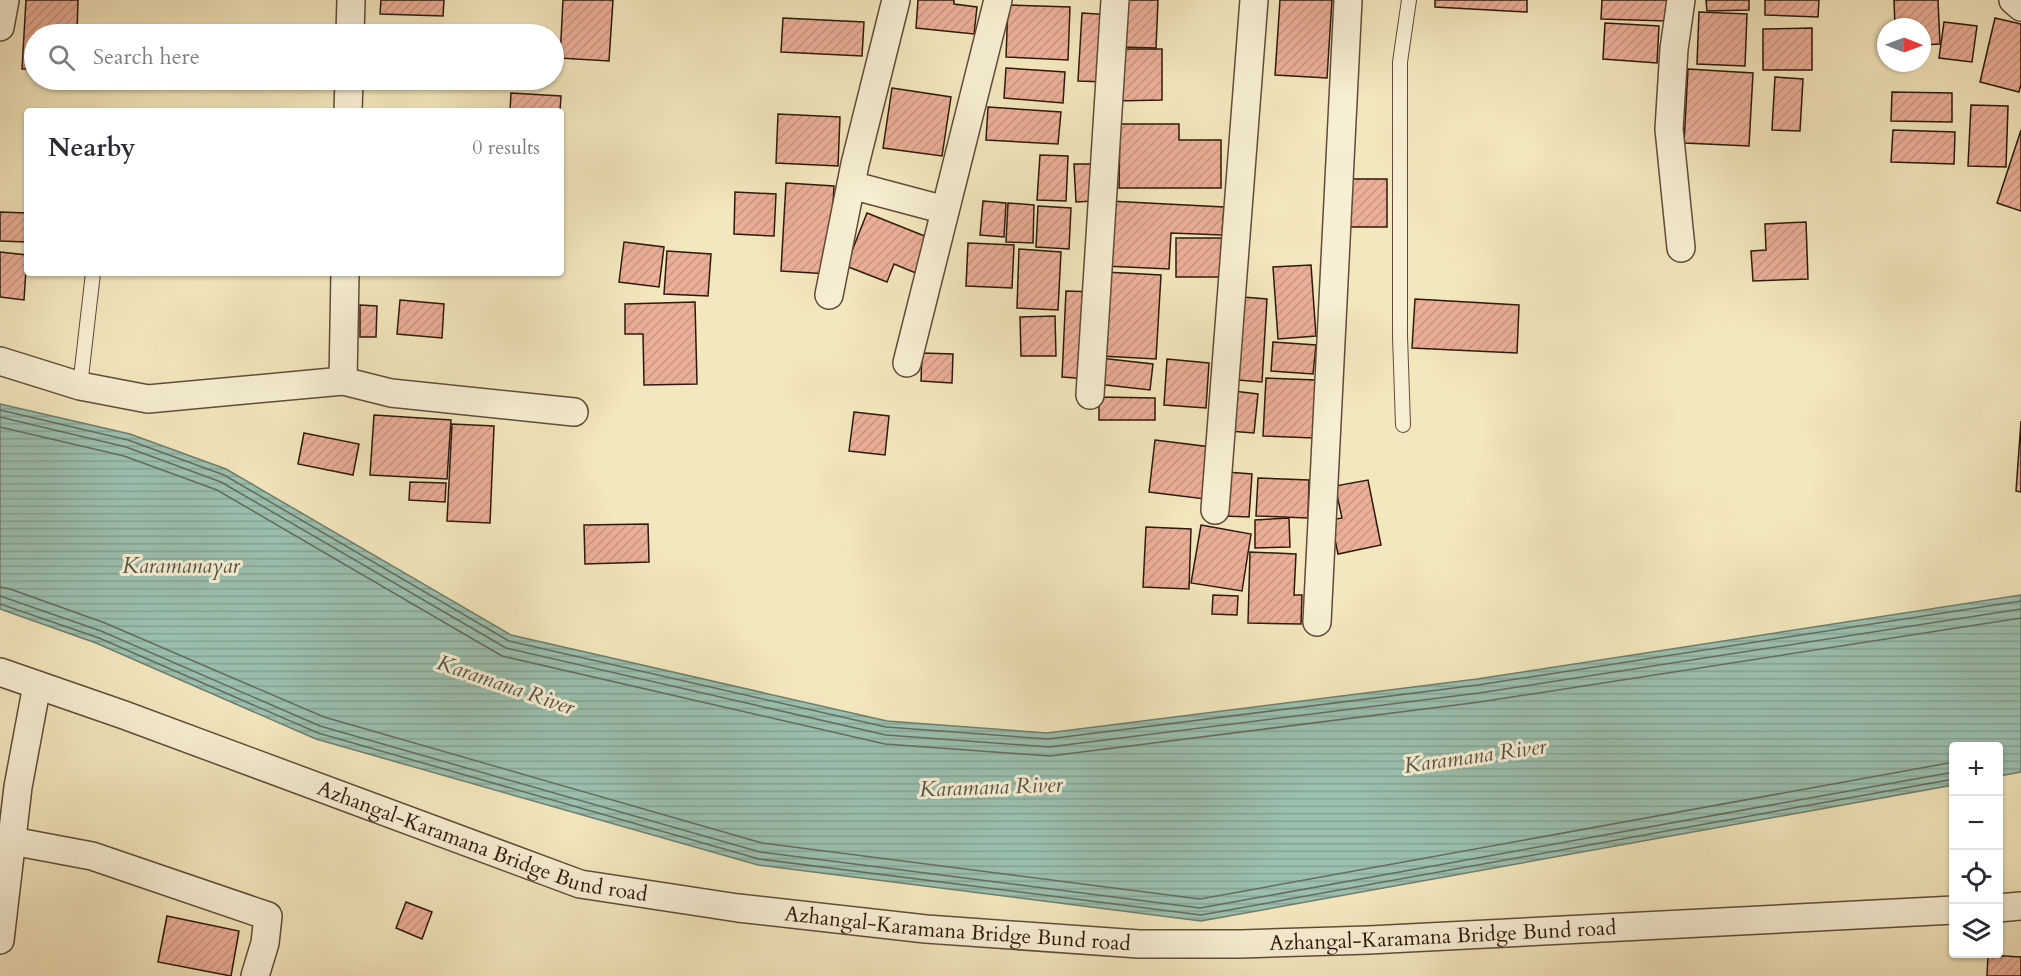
<!DOCTYPE html>
<html lang="en">
<head>
<meta charset="utf-8">
<style>
	:root { --surface:#fff; --page:#f2f2f3; --text:#2b2b33; --muted:#7c7c81; --line:#e1e1e2 }
	body { margin:0; font-family:Cardo,serif; background:var(--page); color:var(--text) }
	.controls { position:absolute; right:18px; bottom:18px; display:grid; overflow:hidden; border-radius:6px; box-shadow:0 2px 4px #0004 }
	.controls button { width:54px; height:54px; display:grid; place-items:center; padding:0; border:0; border-bottom:2px solid var(--line); background:var(--surface); color:var(--text); font:30px sans-serif }
	.compass { position:absolute; left:1877px; top:18px; width:54px; height:54px; border-radius:50%; background:var(--surface); box-shadow:0 2px 4px #0004; rotate:91deg }
	.list { margin:0; padding:0; list-style:none }
	h2 { display:flex; justify-content:space-between; align-items:center; height:78px; margin:0; padding:0 24px; font-size:26px }
	h2 small { font-size:20px; font-weight:400; color:var(--muted) }
	.icon { flex:none; width:33px; height:33px; fill:none; stroke:currentColor; stroke-width:2; stroke-linecap:round; stroke-linejoin:round }
	.map { position:relative; flex:none; width:2021px; height:976px; overflow:hidden }
	.search { position:absolute; background:var(--surface); box-shadow:0 2px 4px #0004; left:24px; top:24px; width:540px; height:66px; display:flex; align-items:center; gap:15px; box-sizing:border-box; padding:0 21px; border-radius:33px; color:var(--muted); font-size:22px }
	.panel { position:absolute; background:var(--surface); box-shadow:0 2px 4px #0004; left:24px; top:108px; width:540px; height:168px; border-radius:6px }
	.map>svg:first-child { display:block }
</style>
</head>
<body>
<div class="map">
<svg width="2021" height="976" viewBox="0 0 2021 976">
	<defs>
		<pattern id="water-rules" width="6" height="5" patternUnits="userSpaceOnUse" patternTransform="scale(1.5)"><rect width="6" height="5" fill="#9bc0af"/><path d="M0 2.5h6" fill="none" stroke="#86a495"/></pattern>
		<pattern id="building-hatch" width="6" height="6" patternUnits="userSpaceOnUse" patternTransform="scale(1.5)"><rect width="6" height="6" fill="#ebaf97"/><path d="M-1 1l2-2M0 6l6-6M5 7l2-2" fill="none" stroke="#ca9681"/></pattern>
	</defs>
	<rect width="100%" height="100%" fill="#f3e7bd"/>
	<filter id="stains"><feTurbulence type="fractalNoise" baseFrequency=".00333" numOctaves="4"/><feColorMatrix values="0 0 0 0 .2 0 0 0 0 .09 0 0 0 0 .02 0 0 0 .5 -.17"/></filter>
	<radialGradient id="worn" r=".72"><stop offset=".6" stop-color="#630" stop-opacity="0"/><stop offset="1" stop-color="#630" stop-opacity=".3"/></radialGradient>
	<path fill="url(#water-rules)" stroke="#707d6e" stroke-width="1.5" d="M 0,404 L 130,434 L 226,469 L 511,635 L 887,721 L 1047,733 L 1477,679 L 2021,595 L 2021,772 L 1999,776 L 1998,746 L 1954,746 L 1953,785 L 1201,921 L 758,865 L 316,739 L 96,643 L 0,609 Z"/>
	<g fill="none" stroke-linecap="round" stroke-linejoin="round">
		<g stroke="#656c5e" stroke-width="1.5">
			<path d="M 0,410 L 128,440 L 224,475 L 509,641 L 886,727 L 1048,739 L 1478,685 L 2021,601"/>
			<path d="M 0,417 L 126,447 L 221,482 L 506,648 L 886,735 L 1049,747 L 1479,693 L 2021,609"/>
			<path d="M 0,427 L 124,456 L 217,490 L 502,656 L 885,744 L 1050,756 L 1480,702 L 2021,618"/>
			<path d="M 0,587 L 10,589 L 105,623 L 324,717 L 762,843 L 1200,899 L 1954,762"/>
			<path d="M 0,596 L 101,631 L 320,726 L 760,852 L 1200,908 L 1954,772"/>
			<path d="M 0,604 L 99,638 L 318,733 L 759,859 L 1201,915 L 1954,779"/>
		</g>
	</g>
	<g fill="url(#building-hatch)" stroke="#2f190d" stroke-width="1.5">
		<path d="M 26,0 L 78,0 L 77,34 L 34,34 L 34,69 L 22,69 Z"/>
		<path d="M 381,0 L 444,0 L 443,16 L 380,14 Z"/>
		<path d="M 563,0 L 613,0 L 609,61 L 560,58 Z"/>
		<path d="M 918,0 L 954,0 L 954,4 L 977,7 L 974,34 L 916,28 Z"/>
		<path d="M 1123,0 L 1158,0 L 1156,48 L 1121,47 Z"/>
		<path d="M 1280,0 L 1332,0 L 1327,78 L 1275,75 Z"/>
		<path d="M 1435,0 L 1527,0 L 1527,12 L 1435,7 Z"/>
		<path d="M 1602,0 L 1667,0 L 1666,21 L 1601,19 Z"/>
		<path d="M 1706,0 L 1749,0 L 1749,10 L 1707,11 Z"/>
		<path d="M 1765,0 L 1819,0 L 1818,17 L 1765,15 Z"/>
		<path d="M 1894,0 L 1938,0 L 1940,44 L 1922,45 L 1922,27 L 1895,27 Z"/>
		<path d="M 1008,5 L 1070,7 L 1068,60 L 1006,57 Z"/>
		<path d="M 1699,12 L 1747,14 L 1745,66 L 1697,64 Z"/>
		<path d="M 1082,13 L 1111,15 L 1106,82 L 1078,81 Z"/>
		<path d="M 783,18 L 864,22 L 862,56 L 781,52 Z"/>
		<path d="M 1995,18 L 2021,24 L 2021,84 L 2019,92 L 1980,82 Z"/>
		<path d="M 1944,22 L 1977,26 L 1972,62 L 1939,58 Z"/>
		<path d="M 1605,23 L 1659,26 L 1657,63 L 1603,59 Z"/>
		<path d="M 1812,28 L 1812,70 L 1763,70 L 1763,29 Z"/>
		<path d="M 1113,49 L 1162,49 L 1162,100 L 1114,101 Z"/>
		<path d="M 1006,68 L 1065,72 L 1063,103 L 1004,98 Z"/>
		<path d="M 1688,69 L 1753,73 L 1749,146 L 1684,143 Z"/>
		<path d="M 1775,77 L 1803,79 L 1800,131 L 1772,130 Z"/>
		<path d="M 892,88 L 951,97 L 942,156 L 883,148 Z"/>
		<path d="M 1892,92 L 1952,93 L 1952,122 L 1891,121 Z"/>
		<path d="M 511,93 L 561,96 L 560,111 L 510,111 Z"/>
		<path d="M 1971,105 L 2008,106 L 2006,167 L 1968,166 Z"/>
		<path d="M 988,107 L 1061,112 L 1058,144 L 986,140 Z"/>
		<path d="M 778,114 L 840,117 L 838,166 L 776,163 Z"/>
		<path d="M 1120,124 L 1179,124 L 1179,140 L 1221,140 L 1221,188 L 1119,188 Z"/>
		<path d="M 1893,130 L 1955,132 L 1954,164 L 1891,162 Z"/>
		<path d="M 2021,130 L 2021,211 L 1997,203 Z"/>
		<path d="M 1040,155 L 1068,156 L 1066,201 L 1037,200 Z"/>
		<path d="M 1074,164 L 1093,164 L 1094,201 L 1076,202 Z"/>
		<path d="M 1348,179 L 1387,179 L 1387,227 L 1349,227 Z"/>
		<path d="M 786,183 L 834,186 L 829,274 L 781,271 Z"/>
		<path d="M 735,192 L 776,194 L 774,236 L 734,234 Z"/>
		<path d="M 983,201 L 1006,203 L 1004,237 L 980,235 Z"/>
		<path d="M 1109,201 L 1224,207 L 1222,235 L 1171,233 L 1169,269 L 1105,266 Z"/>
		<path d="M 1008,203 L 1034,205 L 1033,243 L 1006,242 Z"/>
		<path d="M 1038,206 L 1071,208 L 1069,249 L 1036,247 Z"/>
		<path d="M 0,212 L 27,213 L 26,242 L 0,241 Z"/>
		<path d="M 867,213 L 937,241 L 923,276 L 894,264 L 887,282 L 846,266 Z"/>
		<path d="M 1806,222 L 1808,279 L 1753,281 L 1751,251 L 1766,250 L 1765,224 Z"/>
		<rect x="1176" y="238" width="47" height="39"/>
		<path d="M 624,242 L 664,247 L 659,287 L 619,282 Z"/>
		<path d="M 968,243 L 1014,245 L 1012,288 L 966,286 Z"/>
		<path d="M 1019,249 L 1061,252 L 1058,310 L 1017,308 Z"/>
		<path d="M 667,251 L 711,254 L 708,296 L 664,294 Z"/>
		<path d="M 0,252 L 27,255 L 24,300 L 0,297 Z"/>
		<path d="M 1311,265 L 1316,336 L 1278,339 L 1273,267 Z"/>
		<path d="M 1104,272 L 1161,275 L 1156,359 L 1101,356 Z"/>
		<path d="M 1066,291 L 1095,292 L 1091,379 L 1062,377 Z"/>
		<path d="M 1243,297 L 1267,299 L 1262,382 L 1238,380 Z"/>
		<path d="M 1415,299 L 1519,305 L 1517,353 L 1412,348 Z"/>
		<path d="M 400,300 L 444,304 L 442,338 L 397,334 Z"/>
		<path d="M 695,302 L 697,384 L 644,385 L 643,334 L 625,334 L 625,304 Z"/>
		<path d="M 360,305 L 377,306 L 376,337 L 360,337 Z"/>
		<path d="M 1055,316 L 1056,356 L 1021,356 L 1020,317 Z"/>
		<path d="M 1273,342 L 1316,345 L 1313,374 L 1271,371 Z"/>
		<path d="M 922,353 L 953,354 L 952,383 L 921,381 Z"/>
		<path d="M 1100,358 L 1153,364 L 1150,390 L 1097,384 Z"/>
		<path d="M 1167,359 L 1209,363 L 1206,408 L 1164,405 Z"/>
		<path d="M 1266,378 L 1316,380 L 1313,438 L 1263,436 Z"/>
		<path d="M 1233,391 L 1258,394 L 1254,433 L 1229,431 Z"/>
		<path d="M 1099,397 L 1155,398 L 1155,420 L 1099,420 Z"/>
		<path d="M 854,412 L 889,416 L 885,455 L 849,451 Z"/>
		<path d="M 374,415 L 451,420 L 447,479 L 370,475 Z"/>
		<path d="M 2021,421 L 2021,492 L 2016,491 Z"/>
		<path d="M 452,424 L 494,426 L 490,523 L 447,521 Z"/>
		<path d="M 304,433 L 359,444 L 353,475 L 298,464 Z"/>
		<path d="M 1155,440 L 1211,447 L 1205,499 L 1149,492 Z"/>
		<path d="M 1226,472 L 1252,474 L 1249,517 L 1224,516 Z"/>
		<path d="M 1258,478 L 1309,480 L 1308,518 L 1256,516 Z"/>
		<path d="M 1368,480 L 1381,545 L 1338,554 L 1331,520 L 1342,518 L 1335,486 Z"/>
		<path d="M 410,482 L 446,483 L 445,502 L 409,500 Z"/>
		<path d="M 1289,518 L 1290,547 L 1255,548 L 1255,520 Z"/>
		<path d="M 648,524 L 649,562 L 585,564 L 584,525 Z"/>
		<path d="M 1201,525 L 1251,534 L 1242,591 L 1191,583 Z"/>
		<path d="M 1146,527 L 1191,529 L 1189,589 L 1143,587 Z"/>
		<path d="M 1250,552 L 1296,554 L 1294,595 L 1302,595 L 1301,624 L 1248,623 Z"/>
		<path d="M 1213,595 L 1238,596 L 1237,615 L 1212,614 Z"/>
		<path d="M 406,902 L 432,912 L 422,939 L 396,928 Z"/>
		<path d="M 167,916 L 239,931 L 231,976 L 158,962 Z"/>
		<path d="M 1988,955 L 2021,957 L 2021,976 L 1987,976 Z"/>
	</g>
	<g fill="none" stroke-linecap="round" stroke-linejoin="round">
		<g stroke="#604c39" stroke-width="16">
			<g id="service">
				<path d="M 80,386 L 93,273"/>
				<path d="M 1403,425 L 1400,336 L 1400,62 L 1409,0"/>
			</g>
		</g>
		<g stroke="#604c39" stroke-width="30">
			<g id="minor">
				<path d="M 1681,0 L 1674,49 L 1669,129 L 1681,248"/>
				<path d="M 2013,0 L 2021,7"/>
				<path d="M 0,27 L 5,0"/>
				<path d="M 350,34 L 351,0"/>
				<path d="M 348,111 L 349,80"/>
				<path d="M 851,185 L 945,210"/>
				<path d="M 829,295 L 855,164 L 896,0"/>
				<path d="M 0,361 L 80,386 L 148,399 L 343,381 L 391,393 L 574,412"/>
				<path d="M 907,363 L 998,0"/>
				<path d="M 343,381 L 345,273"/>
				<path d="M 1090,395 L 1115,0"/>
				<path d="M 1215,510 L 1254,0"/>
				<path d="M 1317,622 L 1348,0"/>
				<path id="s1" d="M 0,672 L 124,715 L 580,884 L 738,908 L 926,929 L 1139,944 L 1241,944 L 1369,940 L 1954,910"/>
				<path d="M 12,841 L 92,856 L 268,916 L 265,943 L 255,976"/>
				<path d="M 1998,908 L 2021,906"/>
				<path d="M 0,940 L 18,787 L 37,685"/>
			</g>
		</g>
		<use href="#service" stroke="#f7efd4" stroke-width="14"/>
		<use href="#minor" stroke="#f7efd4" stroke-width="27"/>
	</g>
	<g text-anchor="middle" stroke-width="6" stroke-linejoin="round" paint-order="stroke">
		<g font-size="21" fill="#2f190d" stroke="#f7efd4">
			<text dy="7" stroke="none"><textPath href="#s1" startOffset="512">Azhangal-Karamana Bridge Bund road</textPath></text>
			<text dy="7" stroke="none"><textPath href="#s1" startOffset="998">Azhangal-Karamana Bridge Bund road</textPath></text>
			<text dy="7" stroke="none"><textPath href="#s1" startOffset="1484">Azhangal-Karamana Bridge Bund road</textPath></text>
		</g>
		<g font-size="22" font-style="italic" fill="#555346" stroke="#f7efd4">
			<text x="181" y="573">Karamanayar</text>
			<text transform="translate(506 684) rotate(19)" y="8">Karamana River</text>
			<text transform="translate(1475 755) rotate(-8)" y="8">Karamana River</text>
			<text transform="translate(991 786) rotate(-2)" y="8">Karamana River</text>
		</g>
	</g>
	<rect width="100%" height="100%" filter="url(#stains)"/>
	<rect width="100%" height="100%" fill="url(#worn)"/>
</svg>
<div class="controls">
<button>+</button>
<button>−</button>
<button><svg class="icon" aria-label="locate" viewBox="0 0 24 24"><circle cx="12" cy="12" r="6"/><path d="M12 2v4M12 18v4M2 12h4M18 12h4"/></svg></button>
<button><svg class="icon" aria-label="layers" viewBox="0 0 24 24"><path d="M12 4l9 5-9 5-9-5zM3 14l9 5 9-5"/></svg></button>
</div>
<svg class="compass" viewBox="-18 -18 36 36"><path d="M0-13l5 13h-10z" fill="#e53935"/><path d="M0 13l5-13h-10z" fill="#7c7c81"/></svg>
<div class="search"><svg class="icon" aria-label="search" viewBox="0 0 24 24"><circle cx="10" cy="10" r="6"/><path d="M15 15l6 6"/></svg>Search here</div>
<section class="panel">
<h2>Nearby<small>0 results</small></h2>
<ul class="list">
</ul>
</section>
</div>
</body>
</html>
